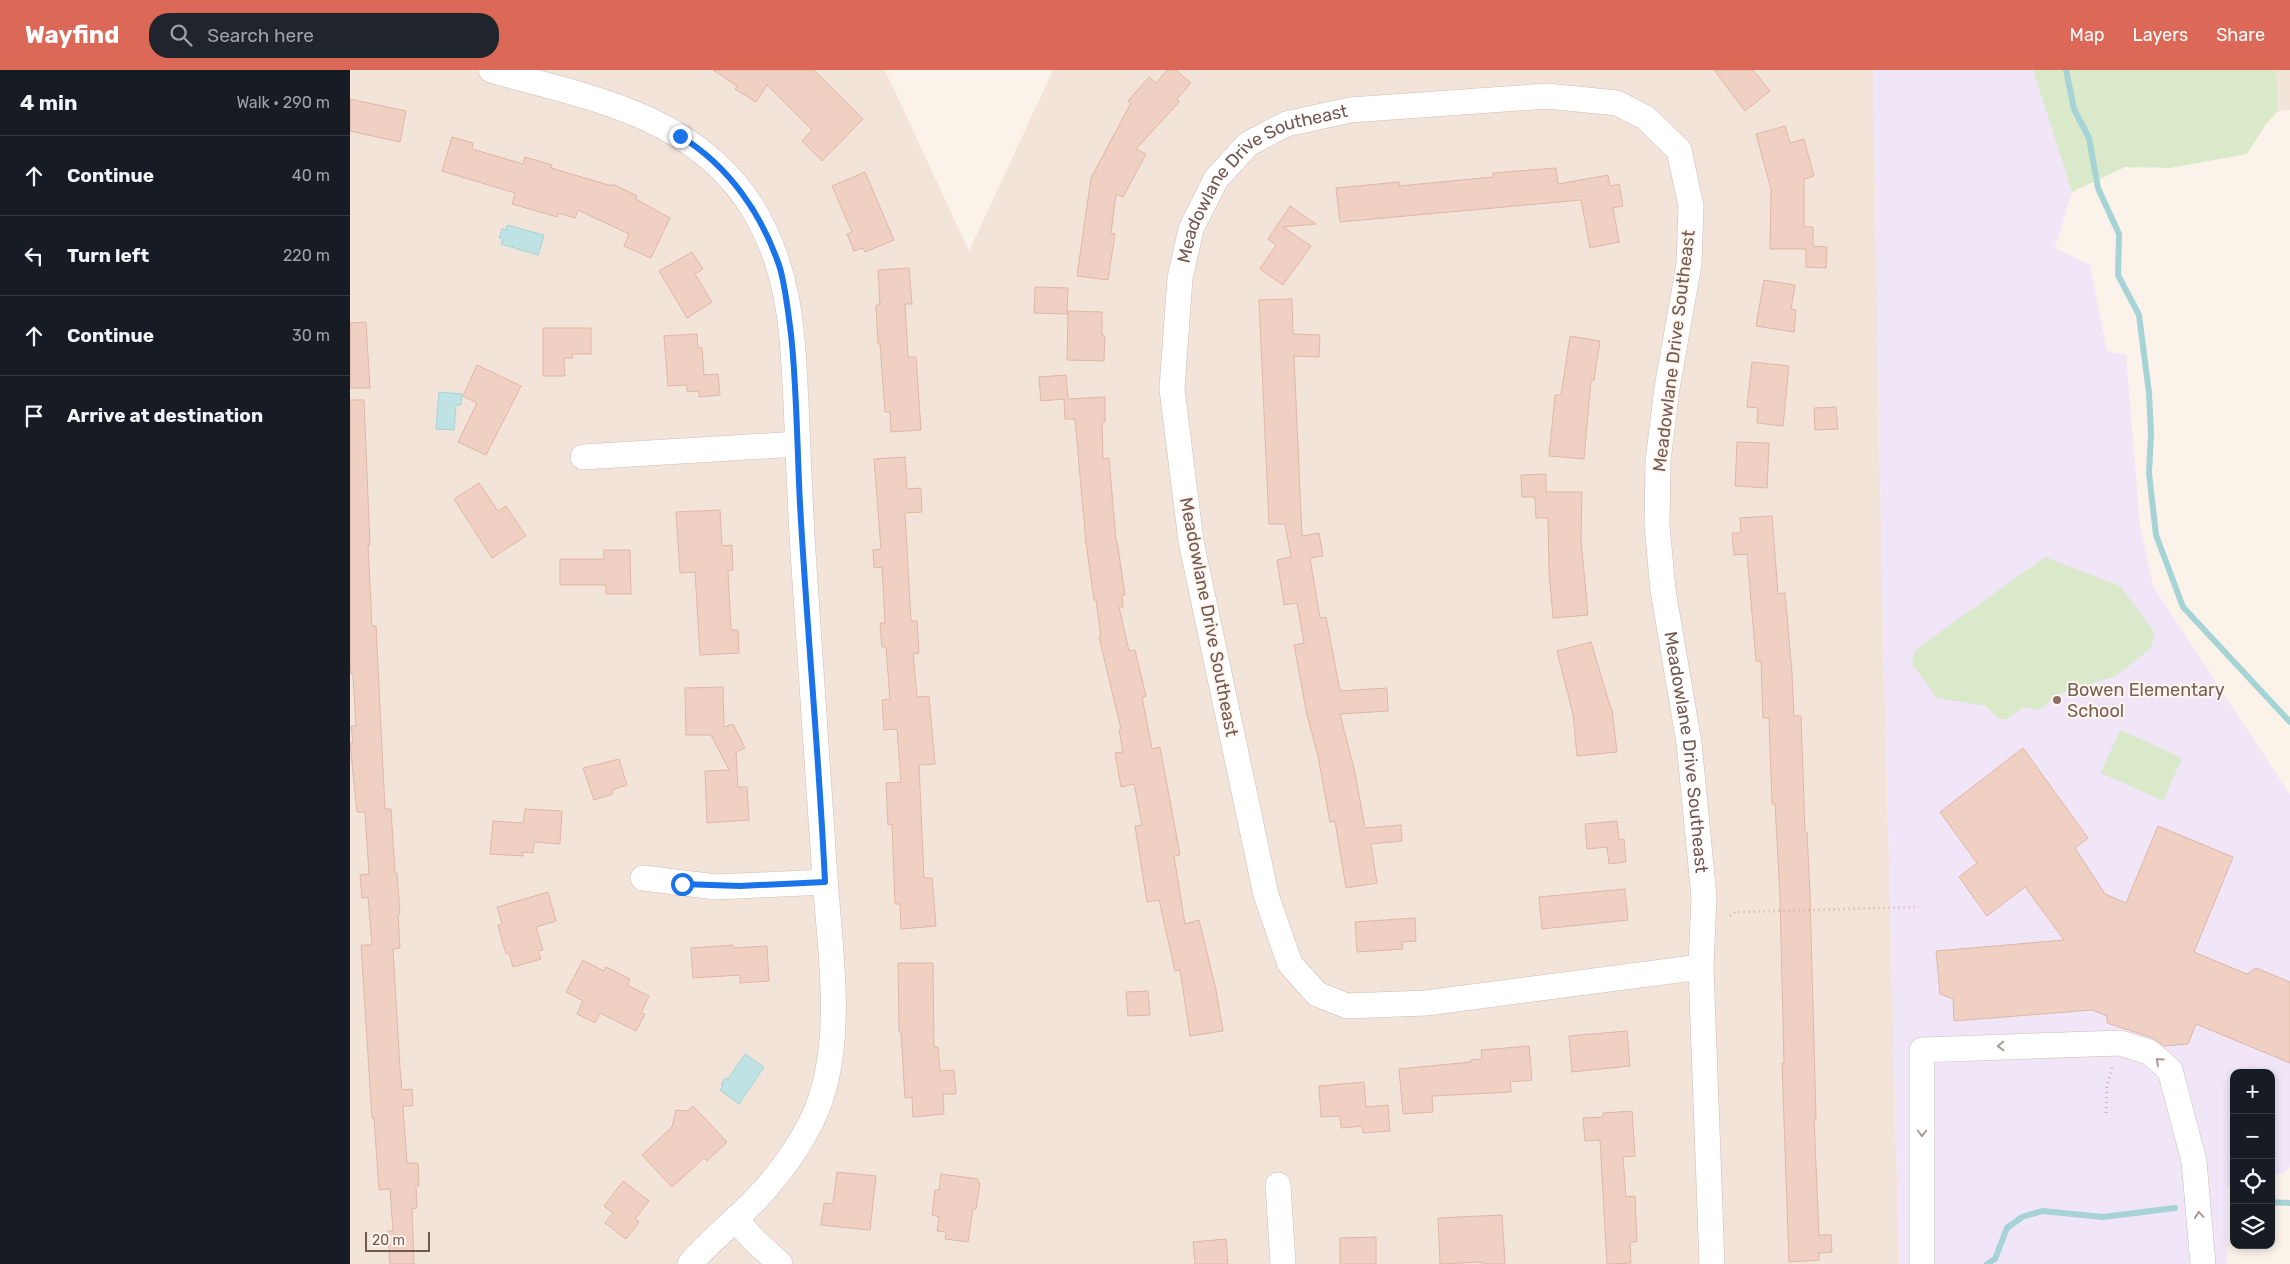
<!DOCTYPE html>
<html lang="en">
<head>
<meta charset="utf-8">
<style>
	:root { --surface:#171b24; --page:#20242c; --text:#f1f3f6; --muted:#9ea1a6; --line:#363941; --accent:#dc6858 }
	body { margin:0; font-family:Rubik,sans-serif; background:var(--page); color:var(--text) }
	.controls { position:absolute; right:15px; bottom:15px; display:grid; overflow:hidden; border-radius:10px; box-shadow:0 2px 8px #0003 }
	.controls button { width:45px; height:45px; display:grid; place-items:center; padding:0; border:0; border-bottom:1px solid var(--line); background:var(--surface); color:var(--text); font:25px sans-serif }
	.scale { position:absolute; left:15px; bottom:12px; width:65px; box-sizing:border-box; padding-left:5px; border:2px solid #75584f; border-top:0; font-size:14px; line-height:18px; white-space:nowrap; color:#75584f; -webkit-text-stroke:4px #fef7f0; paint-order:stroke }
	.stop { position:absolute; width:15px; height:15px; margin:-11px; border:4px solid #1a73e8; border-radius:50%; background:#fff }
	.stop.end { background:#1a73e8; border-color:#fff; box-shadow:0 1px 5px #0008 }
	.list { margin:0; padding:0; list-style:none }
	h2 { display:flex; justify-content:space-between; align-items:center; height:65px; margin:0; padding:0 20px; font-size:21px }
	h2 small { font-size:16px; font-weight:400; color:var(--muted) }
	.list li { display:grid; grid-template-columns:32px 1fr auto; gap:15px; align-items:center; box-sizing:border-box; height:80px; padding:0 20px; border-top:1px solid var(--line) }
	.list b { display:block; font-size:19px; white-space:nowrap }
	.list em { font-size:16px; font-style:normal; color:var(--muted) }
	.icon { flex:none; width:28px; height:28px; fill:none; stroke:currentColor; stroke-width:2; stroke-linecap:round; stroke-linejoin:round }
	.map { position:relative; flex:none; width:1940px; height:1194px; overflow:hidden }
	header { display:flex; align-items:center; gap:30px; box-sizing:border-box; height:70px; padding:0 25px; background:var(--accent); color:#fff }
	header strong { font-size:24px }
	nav { display:flex; gap:28px; margin-inline-start:auto; font-size:18px }
	.search { width:350px; height:45px; background:var(--page); display:flex; align-items:center; gap:12px; box-sizing:border-box; padding:0 18px; border-radius:20px; color:var(--muted); font-size:19px }
	main { display:flex }
	aside { flex:1; background:var(--surface) }
	.map>svg:first-child { display:block }
</style>
</head>
<body>
<header>
<strong>Wayfind</strong>
<div class="search"><svg class="icon" aria-label="search" viewBox="0 0 24 24"><circle cx="10" cy="10" r="6"/><path d="M15 15l6 6"/></svg>Search here</div>
<nav><a>Map</a><a>Layers</a><a>Share</a></nav>
</header>
<main>
<aside>
<h2>4 min<small>Walk · 290 m</small></h2>
<ul class="list">
<li><svg class="icon" aria-label="ahead" viewBox="0 0 24 24"><path d="M12 20V5M6 11l6-6 6 6"/></svg><div><b>Continue</b></div><em>40 m</em></li>
<li><svg class="icon" aria-label="left" viewBox="0 0 24 24"><path d="M17 20v-9H6M10 6l-5 5 5 5"/></svg><div><b>Turn left</b></div><em>220 m</em></li>
<li><svg class="icon" aria-label="ahead" viewBox="0 0 24 24"><path d="M12 20V5M6 11l6-6 6 6"/></svg><div><b>Continue</b></div><em>30 m</em></li>
<li><svg class="icon" aria-label="arrive" viewBox="0 0 24 24"><path d="M6 21V4h12l-3 4 3 4H6"/></svg><div><b>Arrive at destination</b></div></li>
</ul>
</aside>
<div class="map">
<svg width="1940" height="1194" viewBox="0 0 1940 1194">
	<rect width="100%" height="100%" fill="#fbf3ea"/>
	<g fill="#f3e4d9">
		<path d="M 0,0 L 535,0 L 619,181 L 703,0 L 1523,0 L 1532,514 L 1549,1194 L 0,1194 Z"/>
		<path d="M 1926,0 L 1940,0 L 1940,40 L 1928,41 Z"/>
	</g>
	<path fill="#f0e6f8" d="M 1523,0 L 1683,0 L 1722,122 L 1705,178 L 1740,195 L 1757,281 L 1776,285 L 1790,456 L 1803,516 L 1940,725 L 1940,1097 L 1933,1103 L 1921,1106 L 1921,1003 L 1884,1003 L 1884,1116 L 1877,1118 L 1877,1194 L 1549,1194 L 1532,514 Z"/>
	<g fill="#d9e9c9">
		<path d="M 1683,0 L 1926,0 L 1928,41 L 1916,54 L 1897,84 L 1820,98 L 1775,97 L 1722,122 Z"/>
		<path d="M 1695,487 L 1770,516 L 1805,563 L 1801,578 L 1766,606 L 1711,623 L 1689,640 L 1674,637 L 1656,650 L 1647,648 L 1636,636 L 1587,628 L 1562,594 L 1565,580 Z"/>
		<path d="M 1770,660 L 1832,688 L 1813,731 L 1751,703 Z"/>
	</g>
	<g fill="#bfe2e4" stroke="#a6d3d5">
		<path d="M 157,155 L 194,165 L 188,185 L 151,174 L 153,169 L 149,168 L 152,159 L 156,160 Z"/>
		<path d="M 89,322 L 112,324 L 111,335 L 106,335 L 104,360 L 86,359 Z"/>
		<path d="M 395,984 L 414,997 L 389,1034 L 370,1020 L 373,1016 L 371,1015 L 375,1008 L 378,1009 Z"/>
	</g>
	<g fill="none" stroke-linecap="round" stroke-linejoin="round">
		<g stroke="#a6d3d5" stroke-width="6">
			<path d="M 1716,0 L 1724,39 L 1739,68 L 1748,118 L 1769,164 L 1768,205 L 1789,245 L 1799,323 L 1801,364 L 1799,403 L 1806,465 L 1833,537 L 1940,652"/>
			<path d="M 1921,1132 L 1940,1133"/>
			<path d="M 1637,1194 L 1645,1189 L 1657,1158 L 1672,1147 L 1692,1141 L 1753,1147 L 1825,1138"/>
		</g>
	</g>
	<g fill="#efd0c3" stroke="#e0b6a5">
		<path d="M 363,0 L 464,0 L 513,49 L 472,91 L 452,71 L 462,60 L 417,15 L 406,32 L 385,19 L 387,16 Z"/>
		<path d="M 817,0 L 826,0 L 841,13 L 827,29 L 829,32 L 786,79 L 796,84 L 773,127 L 766,124 L 761,163 L 765,164 L 758,210 L 727,206 L 741,108 L 781,33 L 778,31 L 799,7 L 806,13 Z"/>
		<path d="M 1364,0 L 1403,0 L 1420,21 L 1395,41 Z"/>
		<path d="M 0,29 L 56,41 L 50,72 L 0,61 Z"/>
		<path d="M 1435,56 L 1440,73 L 1454,69 L 1464,106 L 1454,109 L 1454,157 L 1463,157 L 1463,176 L 1477,177 L 1476,198 L 1456,197 L 1456,179 L 1420,179 L 1421,119 L 1406,64 Z"/>
		<path d="M 102,67 L 123,73 L 122,79 L 173,94 L 175,87 L 202,95 L 201,98 L 262,116 L 263,114 L 287,126 L 286,129 L 320,148 L 301,188 L 274,176 L 279,164 L 228,140 L 225,148 L 208,143 L 207,147 L 162,134 L 165,123 L 92,101 Z"/>
		<path d="M 1206,98 L 1208,114 L 1258,105 L 1260,116 L 1269,114 L 1273,136 L 1263,138 L 1269,172 L 1240,178 L 1231,130 L 990,152 L 986,118 L 1049,112 L 1049,116 L 1143,107 L 1143,103 Z"/>
		<path d="M 515,102 L 544,170 L 515,182 L 513,178 L 504,181 L 497,164 L 502,162 L 482,116 Z"/>
		<path d="M 940,136 L 966,154 L 933,157 L 961,176 L 933,215 L 910,199 L 926,175 L 918,169 Z"/>
		<path d="M 342,182 L 353,199 L 345,204 L 362,232 L 337,248 L 309,201 Z"/>
		<path d="M 559,198 L 562,234 L 555,234 L 558,287 L 566,287 L 571,360 L 541,362 L 540,342 L 535,342 L 530,274 L 528,274 L 526,235 L 530,235 L 528,200 Z"/>
		<path d="M 1414,210 L 1445,215 L 1441,239 L 1446,240 L 1444,262 L 1406,256 Z"/>
		<path d="M 685,217 L 718,218 L 717,244 L 684,243 Z"/>
		<path d="M 942,229 L 943,264 L 970,265 L 969,287 L 944,286 L 952,466 L 969,463 L 973,486 L 960,488 L 970,548 L 976,547 L 990,621 L 1037,618 L 1038,641 L 990,644 L 1005,703 L 1015,758 L 1051,755 L 1052,771 L 1021,774 L 1027,813 L 996,818 L 985,751 L 980,752 L 968,686 L 957,645 L 944,575 L 954,573 L 947,533 L 934,535 L 927,490 L 941,487 L 935,454 L 919,454 L 909,230 Z"/>
		<path d="M 718,241 L 752,242 L 752,265 L 755,266 L 754,291 L 717,290 Z"/>
		<path d="M 16,252 L 20,318 L 0,318 L 0,253 Z"/>
		<path d="M 193,258 L 241,258 L 241,284 L 222,284 L 223,288 L 214,288 L 215,306 L 193,306 Z"/>
		<path d="M 347,264 L 348,278 L 352,278 L 354,305 L 368,304 L 370,325 L 349,327 L 349,321 L 337,322 L 337,315 L 318,316 L 314,266 Z"/>
		<path d="M 1220,266 L 1250,271 L 1244,310 L 1241,310 L 1234,389 L 1199,386 L 1205,325 L 1211,325 Z"/>
		<path d="M 1402,292 L 1439,296 L 1433,356 L 1407,353 L 1408,338 L 1397,337 Z"/>
		<path d="M 127,295 L 171,316 L 136,385 L 108,372 L 127,333 L 113,326 Z"/>
		<path d="M 716,305 L 718,329 L 755,327 L 755,352 L 752,352 L 753,389 L 759,388 L 766,471 L 767,471 L 775,525 L 772,525 L 773,537 L 769,537 L 779,581 L 785,580 L 796,626 L 792,627 L 802,679 L 810,677 L 830,785 L 824,786 L 835,854 L 849,850 L 866,920 L 873,961 L 840,966 L 830,900 L 825,901 L 809,830 L 797,832 L 785,756 L 792,755 L 784,714 L 771,717 L 765,683 L 773,682 L 769,660 L 771,659 L 749,567 L 751,566 L 746,530 L 744,530 L 736,473 L 725,349 L 715,349 L 714,329 L 691,331 L 689,307 Z"/>
		<path d="M 0,330 L 14,330 L 20,475 L 18,475 L 22,556 L 26,556 L 35,739 L 41,739 L 45,803 L 47,803 L 50,844 L 48,844 L 50,878 L 43,879 L 50,999 L 52,1020 L 62,1019 L 63,1036 L 53,1036 L 57,1093 L 68,1093 L 69,1116 L 66,1116 L 67,1138 L 62,1139 L 64,1194 L 40,1194 L 38,1161 L 43,1161 L 40,1119 L 29,1120 L 24,1048 L 22,1048 L 11,875 L 22,875 L 18,827 L 12,828 L 10,805 L 19,804 L 15,742 L 7,742 L 0,673 L 3,673 L 1,656 L 6,656 L 3,604 L 1,604 L 0,590 Z"/>
		<path d="M 1486,337 L 1488,359 L 1465,360 L 1464,338 Z"/>
		<path d="M 1387,372 L 1419,373 L 1417,418 L 1385,416 Z"/>
		<path d="M 555,387 L 557,419 L 571,418 L 572,442 L 555,443 L 561,551 L 567,551 L 569,583 L 563,584 L 567,627 L 579,626 L 585,694 L 569,695 L 574,808 L 582,808 L 586,856 L 551,859 L 550,834 L 545,834 L 542,754 L 538,755 L 536,713 L 551,712 L 547,659 L 534,660 L 532,630 L 540,629 L 536,577 L 532,577 L 530,553 L 535,553 L 532,497 L 524,498 L 523,480 L 531,479 L 524,389 Z"/>
		<path d="M 1196,404 L 1196,422 L 1232,422 L 1231,470 L 1238,545 L 1203,548 L 1199,501 L 1198,448 L 1186,448 L 1185,427 L 1172,427 L 1171,405 Z"/>
		<path d="M 129,413 L 148,441 L 156,436 L 176,466 L 142,488 L 104,429 Z"/>
		<path d="M 370,440 L 372,476 L 382,475 L 383,500 L 378,501 L 381,560 L 388,560 L 389,583 L 350,585 L 345,502 L 330,503 L 326,442 Z"/>
		<path d="M 1422,446 L 1428,524 L 1435,523 L 1442,603 L 1444,646 L 1451,646 L 1455,762 L 1457,762 L 1460,824 L 1466,1049 L 1464,1049 L 1469,1165 L 1481,1165 L 1482,1182 L 1469,1183 L 1469,1190 L 1439,1192 L 1432,993 L 1434,993 L 1430,826 L 1425,734 L 1422,734 L 1419,648 L 1413,648 L 1411,591 L 1406,591 L 1397,484 L 1384,485 L 1382,463 L 1391,463 L 1390,448 Z"/>
		<path d="M 254,480 L 280,480 L 281,524 L 256,524 L 256,515 L 210,515 L 210,489 L 254,489 Z"/>
		<path d="M 1241,572 L 1261,639 L 1262,639 L 1267,682 L 1227,686 L 1223,644 L 1207,581 Z"/>
		<path d="M 373,617 L 374,657 L 383,654 L 395,678 L 386,682 L 388,717 L 397,717 L 399,750 L 357,753 L 355,701 L 379,700 L 361,665 L 336,665 L 335,618 Z"/>
		<path d="M 1673,678 L 1738,768 L 1725,778 L 1755,824 L 1776,833 L 1808,756 L 1883,787 L 1844,882 L 1897,904 L 1906,898 L 1940,912 L 1940,993 L 1846,954 L 1838,974 L 1814,976 L 1803,968 L 1757,953 L 1757,946 L 1742,940 L 1604,951 L 1603,929 L 1590,924 L 1586,881 L 1714,870 L 1675,817 L 1637,846 L 1609,807 L 1627,793 L 1590,742 Z"/>
		<path d="M 269,689 L 277,715 L 262,720 L 263,724 L 244,730 L 233,698 Z"/>
		<path d="M 175,739 L 212,741 L 210,774 L 184,772 L 183,783 L 173,782 L 173,786 L 140,784 L 143,751 L 173,753 Z"/>
		<path d="M 1267,751 L 1269,770 L 1274,769 L 1276,792 L 1259,794 L 1257,777 L 1237,779 L 1235,754 Z"/>
		<path d="M 1275,819 L 1278,850 L 1192,859 L 1189,827 Z"/>
		<path d="M 198,822 L 206,851 L 186,857 L 193,880 L 188,881 L 191,889 L 163,897 L 159,883 L 156,884 L 148,855 L 152,854 L 147,837 Z"/>
		<path d="M 1065,848 L 1066,871 L 1052,872 L 1053,879 L 1007,882 L 1005,852 Z"/>
		<path d="M 383,875 L 384,878 L 417,876 L 419,911 L 390,913 L 390,905 L 343,908 L 341,878 Z"/>
		<path d="M 233,890 L 254,901 L 256,897 L 280,909 L 277,915 L 299,926 L 291,943 L 295,944 L 286,961 L 250,943 L 245,953 L 227,944 L 233,931 L 216,922 Z"/>
		<path d="M 548,893 L 583,893 L 584,977 L 588,977 L 590,1001 L 604,1000 L 606,1024 L 593,1024 L 594,1044 L 563,1047 L 562,1027 L 555,1028 L 551,962 L 549,962 Z"/>
		<path d="M 798,921 L 800,945 L 778,946 L 776,922 Z"/>
		<path d="M 1277,961 L 1280,996 L 1222,1002 L 1219,966 Z"/>
		<path d="M 1179,976 L 1182,1010 L 1160,1012 L 1161,1022 L 1082,1026 L 1083,1042 L 1053,1044 L 1049,999 L 1121,992 L 1121,990 L 1132,989 L 1131,980 Z"/>
		<path d="M 1014,1012 L 1016,1037 L 1038,1035 L 1040,1061 L 1013,1063 L 1012,1056 L 991,1058 L 990,1046 L 971,1047 L 969,1016 Z"/>
		<path d="M 343,1036 L 377,1072 L 357,1091 L 354,1088 L 322,1117 L 292,1085 L 322,1057 L 326,1040 L 338,1041 Z"/>
		<path d="M 1282,1041 L 1285,1086 L 1273,1087 L 1276,1127 L 1285,1126 L 1287,1172 L 1280,1172 L 1281,1193 L 1257,1194 L 1250,1070 L 1235,1071 L 1233,1048 L 1253,1047 L 1253,1043 Z"/>
		<path d="M 487,1102 L 526,1106 L 520,1160 L 471,1155 L 474,1133 L 483,1134 Z"/>
		<path d="M 591,1104 L 628,1109 L 628,1113 L 630,1113 L 626,1139 L 623,1139 L 618,1172 L 595,1169 L 596,1162 L 587,1161 L 589,1147 L 582,1145 L 585,1120 L 589,1120 Z"/>
		<path d="M 273,1111 L 299,1131 L 285,1149 L 289,1152 L 276,1169 L 255,1153 L 263,1143 L 254,1136 Z"/>
		<path d="M 1152,1145 L 1155,1194 L 1132,1194 L 1132,1192 L 1090,1194 L 1088,1148 Z"/>
		<path d="M 1026,1167 L 1026,1194 L 990,1194 L 990,1168 Z"/>
		<path d="M 876,1169 L 878,1194 L 845,1194 L 843,1172 Z"/>
	</g>
	<g fill="none" stroke-linecap="round" stroke-linejoin="round">
		<g stroke="#cfbcb3" stroke-width="26">
			<g id="minor">
				<path d="M 141,0 C 235,27 335,42 396,128 C 416,157 429,191 436,226 C 443,261 444,297 446,332 C 448,382 450,432 453,482 C 461,591 467,700 475,808 C 480,879 493,960 471,1028 C 460,1063 431,1103 406,1129 C 385,1152 360,1170 340,1194"/>
				<path d="M 233,387 L 448,374"/>
				<path d="M 293,808 L 366,817 L 475,812"/>
				<path id="s1" d="M 1351,897 L 1076,933 L 997,936 L 967,924 L 940,894 L 916,825 L 841,471 L 822,319 L 830,208 L 841,159 L 866,109 L 898,74 L 936,54 L 1000,40 L 1197,26 L 1267,33 L 1296,48 L 1329,80 L 1341,136 L 1339,194 L 1317,318 L 1308,391 L 1307,456 L 1313,520 L 1339,673 L 1354,827 L 1351,897 L 1362,1194"/>
				<path d="M 928,1115 L 933,1194"/>
				<path d="M 385,1149 L 404,1170 L 430,1194"/>
				<path d="M 1572,1194 L 1572,980 L 1770,973 L 1799,982 L 1820,1000 L 1844,1091 L 1853,1194"/>
			</g>
		</g>
		<g stroke="#d4b3a6" stroke-width="3" stroke-dasharray="1 4" stroke-linecap="butt">
			<path d="M 1380,846 L 1385,842 L 1569,837"/>
			<path d="M 1756,1043 L 1757,1015 L 1763,995"/>
		</g>
		<use href="#minor" stroke="#fff" stroke-width="25"/>
	</g>
	<defs><path id="oneway-chevron" d="M-2-3.5L2.5 0L-2 3.5" fill="none" stroke-width="1.6" stroke-linecap="round" stroke-linejoin="round" transform="scale(1.25)"/></defs>
	<g stroke="#ac9b95">
		<use href="#oneway-chevron" transform="translate(1651 976) rotate(178)"/>
		<use href="#oneway-chevron" transform="translate(1809 991) rotate(-138)"/>
		<use href="#oneway-chevron" transform="translate(1572 1063) rotate(90)"/>
		<use href="#oneway-chevron" transform="translate(1849 1145) rotate(-95)"/>
	</g>
	<g fill="none" stroke-linecap="round" stroke-linejoin="round">
		<path stroke="#1a73e8" stroke-width="6" d="M 330,66 C 379,96 412,144 430,198 C 436,220 438,242 441,264 C 447,320 447,377 450,434 C 457,560 469,685 475,812 L 390,816 L 332,814"/>
	</g>
	<circle fill="#8d6e63" stroke="#fef7f0" stroke-width="2" cx="1707" cy="630" r="5"/>
	<g text-anchor="middle" stroke-width="4" stroke-linejoin="round" paint-order="stroke">
		<g font-size="18" fill="#75584f" stroke="#fef7f0">
			<text dy="6" stroke="none"><textPath href="#s1" startOffset="1266">Meadowlane Drive Southeast</textPath></text>
			<text transform="translate(1324 281) rotate(-83)" y="6">Meadowlane Drive Southeast</text>
			<text transform="translate(859 547) rotate(79)" y="6">Meadowlane Drive Southeast</text>
			<text dy="6" stroke="none"><textPath href="#s1" startOffset="2345">Meadowlane Drive Southeast</textPath></text>
		</g>
		<g font-size="18" fill="#785e54" stroke="#fef7f0" text-anchor="start">
			<text x="1717" y="626">Bowen Elementary<tspan x="1717" dy="21">School</tspan></text>
		</g>
	</g>
</svg>
<div class="controls">
<button>+</button>
<button>−</button>
<button><svg class="icon" aria-label="locate" viewBox="0 0 24 24"><circle cx="12" cy="12" r="6"/><path d="M12 2v4M12 18v4M2 12h4M18 12h4"/></svg></button>
<button><svg class="icon" aria-label="layers" viewBox="0 0 24 24"><path d="M12 4l9 5-9 5-9-5zM3 14l9 5 9-5"/></svg></button>
</div>
<div class="scale">20 m</div>
<div class="stop" style="left:332px;top:814px"></div>
<div class="stop end" style="left:330px;top:66px"></div>
</div>
</main>
</body>
</html>
